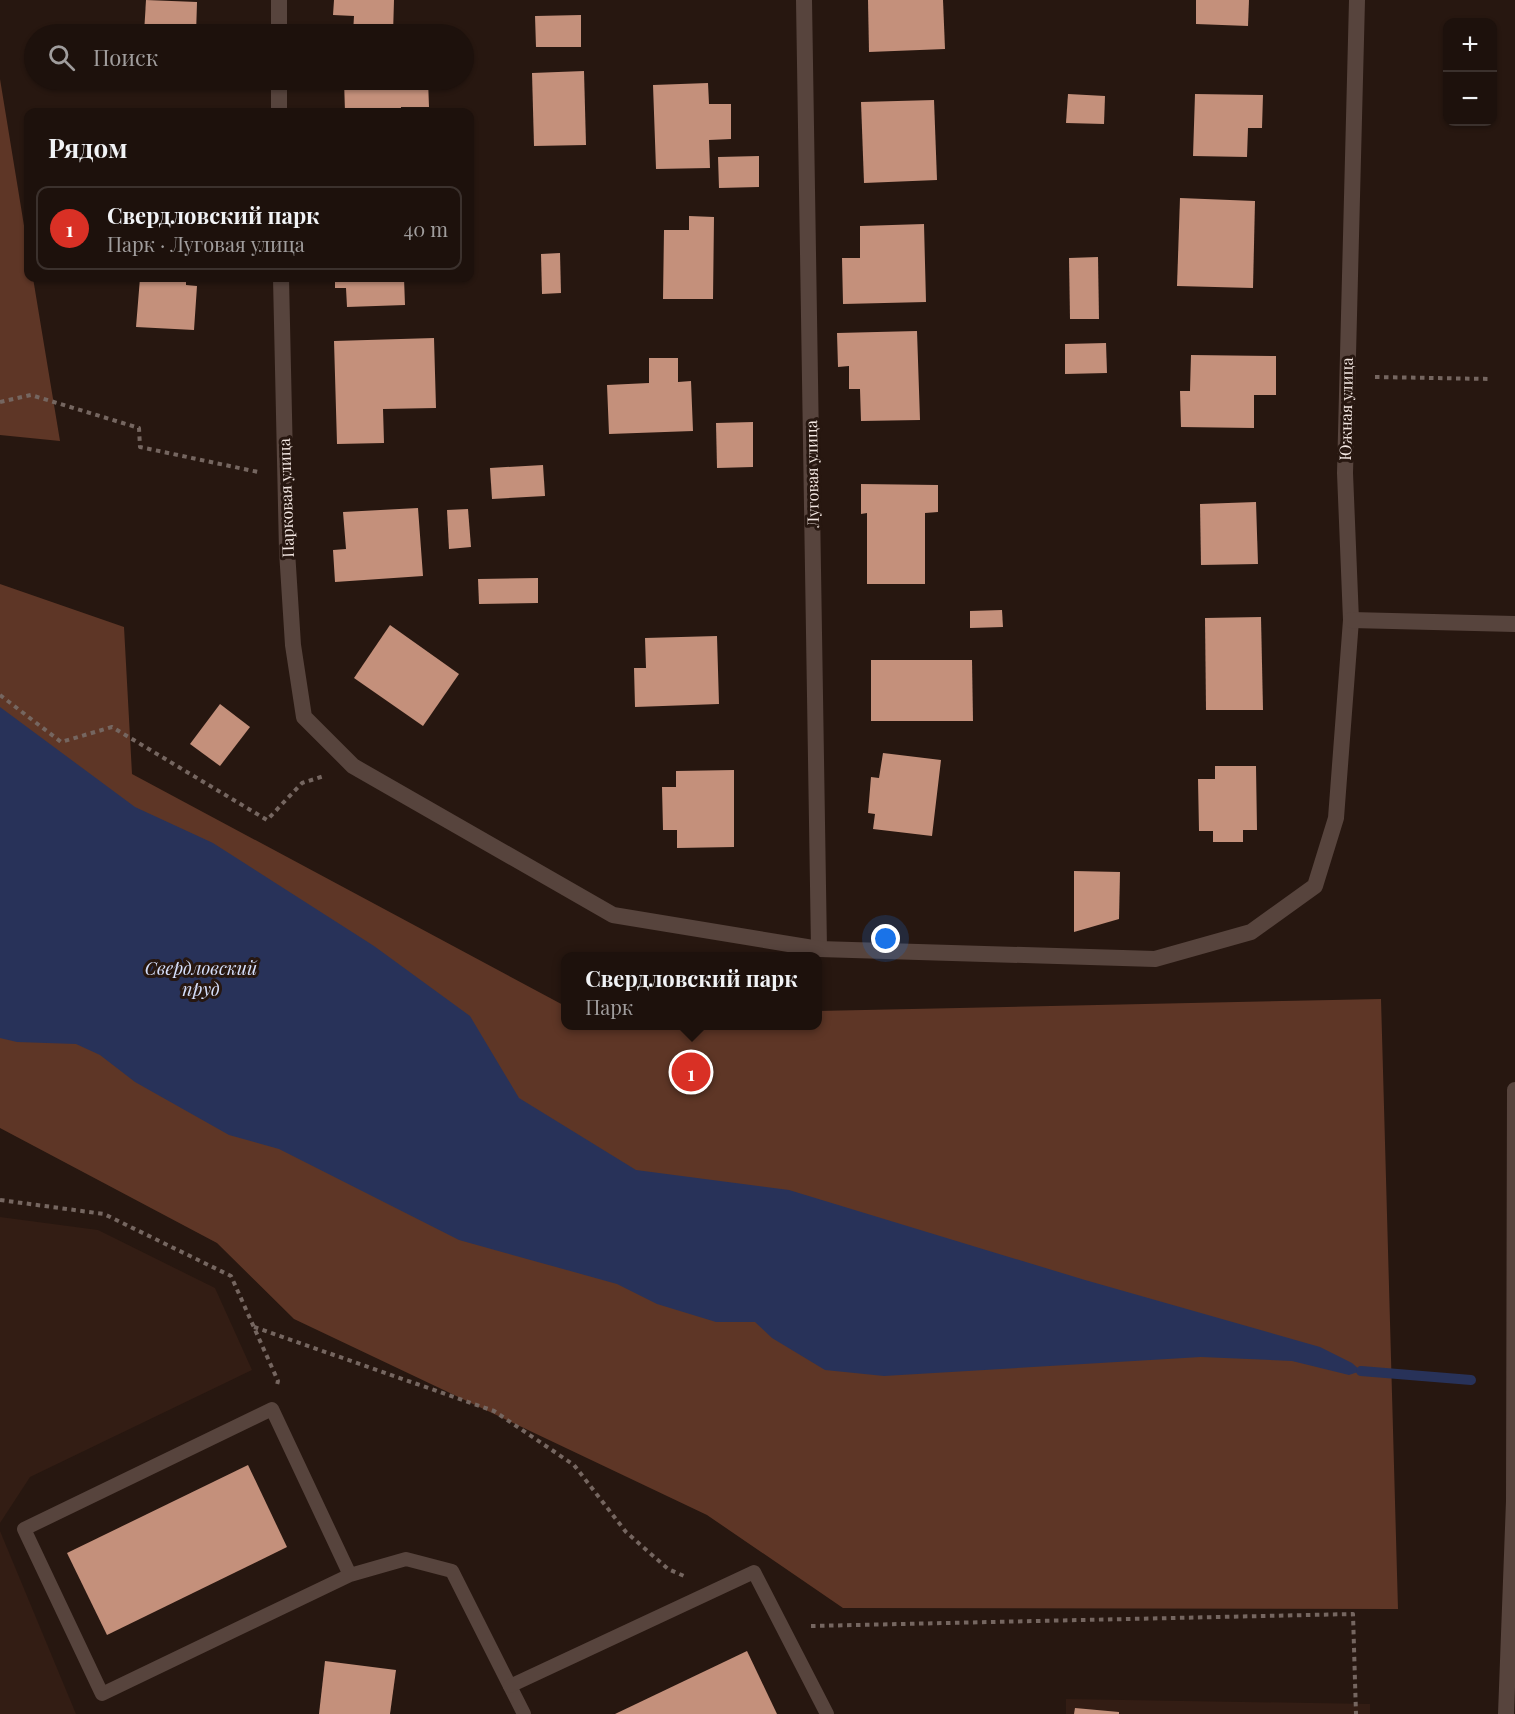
<!DOCTYPE html>
<html lang="ru">
<head>
<meta charset="utf-8">
<style>
	:root { --surface:#1d110c; --page:#2a1f1a; --text:#f1f3f6; --muted:#a09d9d; --line:#3b312d; --accent:#d93025 }
	body { margin:0; font-family:"Playfair Display",serif; background:var(--page); color:var(--text) }
	.controls { position:absolute; right:18px; top:18px; display:grid; overflow:hidden; border-radius:12px; box-shadow:0 2px 4px #0004 }
	.controls button { width:54px; height:54px; display:grid; place-items:center; padding:0; border:0; border-bottom:2px solid var(--line); background:var(--surface); color:var(--text); font:30px sans-serif }
	.you { position:absolute; left:886px; top:939px; width:21px; height:21px; margin:-15px; border:4px solid #fff; border-radius:50%; background:#1a73e8; box-shadow:0 0 0 9px #1a73e833 }
	.badge { display:grid; place-items:center; width:39px; height:39px; border-radius:50%; background:var(--accent); color:#fff; font-size:20px; font-weight:700 }
	.pin { position:absolute; translate:-50% -50%; border:3px solid #fff; box-shadow:0 2px 6px #0006 }
	.popup { position:absolute; left:561px; top:952px; width:261px; height:78px; box-sizing:border-box; display:grid; place-content:center; border-radius:12px; background:var(--surface); filter:drop-shadow(0 2px 4px #0005); font-size:20px; white-space:nowrap; color:var(--muted) }
	.popup b { font-size:22px; color:var(--text) }
	.popup::after { content:''; position:absolute; left:50%; top:100%; margin-left:-12px; border:12px solid transparent; border-top-color:var(--surface) }
	.list { margin:0; padding:0; list-style:none }
	h2 { display:flex; justify-content:space-between; align-items:center; height:78px; margin:0; padding:0 24px; font-size:26px }
	h2 small { font-size:20px; font-weight:400; color:var(--muted) }
	.list li { display:grid; grid-template-columns:39px 1fr auto; gap:18px; align-items:center; box-sizing:border-box; height:84px; margin:0 12px 12px; padding:0 12px; border:2px solid var(--line); border-radius:12px }
	.list b { display:block; font-size:22px; white-space:nowrap }
	.list p { margin:0; font-size:20px; white-space:nowrap; color:var(--muted) }
	.list em { font-size:20px; font-style:normal; color:var(--muted) }
	.icon { flex:none; width:33px; height:33px; fill:none; stroke:currentColor; stroke-width:2; stroke-linecap:round; stroke-linejoin:round }
	.map { position:relative; flex:none; width:1515px; height:1714px; overflow:hidden }
	.search { position:absolute; background:var(--surface); box-shadow:0 2px 4px #0004; left:24px; top:24px; width:450px; height:66px; display:flex; align-items:center; gap:15px; box-sizing:border-box; padding:0 21px; border-radius:33px; color:var(--muted); font-size:22px }
	.panel { position:absolute; background:var(--surface); box-shadow:0 2px 4px #0004; left:24px; top:108px; width:450px; height:174px; border-radius:12px }
	.map>svg:first-child { display:block }
</style>
</head>
<body>
<div class="map">
<svg width="1515" height="1714" viewBox="0 0 1515 1714">
	<rect width="100%" height="100%" fill="#271710"/>
	<g fill="#331d14">
		<path d="M 0,1217 L 98,1230 L 215,1288 L 252,1370 L 30,1477 L 0,1523 Z"/>
		<path d="M 0,1531 L 76,1714 L 0,1714 Z"/>
		<path d="M 1066,1699 L 1370,1704 L 1370,1714 L 1066,1714 Z"/>
	</g>
	<g fill="#5e3626">
		<path d="M 0,79 L 28,250 L 28,278 L 33,278 L 60,441 L 0,435 Z"/>
		<path d="M 0,584 L 124,627 L 132,774 L 565,1006 L 565,1026 L 817,1026 L 817,1011 L 1381,999 L 1398,1609 L 843,1608 L 707,1515 L 294,1319 L 217,1243 L 0,1128 Z"/>
	</g>
	<path fill="#283259" d="M 0,707 L 135,807 L 213,843 L 374,946 L 470,1016 L 519,1098 L 636,1170 L 789,1190 L 1085,1280 L 1320,1347 L 1352,1363 L 1361,1371 L 1349,1375 L 1292,1361 L 1201,1357 L 884,1376 L 825,1370 L 772,1338 L 755,1322 L 716,1322 L 657,1304 L 617,1284 L 459,1240 L 279,1149 L 229,1135 L 135,1082 L 100,1055 L 76,1044 L 17,1042 L 0,1038 Z"/>
	<g fill="none" stroke-linecap="round" stroke-linejoin="round">
		<path stroke="#283259" stroke-width="10" d="M 1361,1371 L 1471,1380"/>
	</g>
	<g fill="#c4907b">
		<path d="M 146,0 L 197,2 L 196,34 L 144,34 Z"/>
		<path d="M 334,0 L 394,0 L 393,34 L 353,33 L 354,16 L 333,15 Z"/>
		<path d="M 868,0 L 943,0 L 945,49 L 869,52 Z"/>
		<path d="M 1196,0 L 1249,0 L 1248,26 L 1196,24 Z"/>
		<path d="M 581,15 L 581,47 L 536,47 L 535,16 Z"/>
		<path d="M 584,71 L 586,145 L 534,146 L 532,73 Z"/>
		<path d="M 344,80 L 428,80 L 429,107 L 401,107 L 401,112 L 345,112 Z"/>
		<path d="M 708,83 L 709,104 L 731,104 L 731,139 L 709,140 L 710,168 L 656,169 L 653,85 Z"/>
		<path d="M 1068,94 L 1105,96 L 1104,124 L 1066,123 Z"/>
		<path d="M 1195,94 L 1263,95 L 1262,128 L 1248,128 L 1247,157 L 1193,156 Z"/>
		<path d="M 934,100 L 937,180 L 864,183 L 861,102 Z"/>
		<path d="M 759,156 L 759,187 L 719,188 L 718,157 Z"/>
		<path d="M 1180,198 L 1255,201 L 1253,288 L 1177,286 Z"/>
		<path d="M 689,216 L 714,217 L 713,299 L 663,299 L 664,230 L 689,230 Z"/>
		<path d="M 924,224 L 926,302 L 843,304 L 842,258 L 860,258 L 860,226 Z"/>
		<path d="M 560,253 L 561,293 L 542,294 L 541,254 Z"/>
		<path d="M 1098,257 L 1099,319 L 1070,319 L 1069,258 Z"/>
		<path d="M 140,278 L 186,278 L 186,285 L 197,286 L 194,330 L 136,327 Z"/>
		<path d="M 335,278 L 404,278 L 405,305 L 347,307 L 346,288 L 335,288 Z"/>
		<path d="M 917,331 L 920,420 L 861,421 L 860,389 L 849,389 L 849,366 L 838,367 L 837,333 Z"/>
		<path d="M 434,338 L 436,408 L 383,409 L 384,443 L 337,444 L 334,341 Z"/>
		<path d="M 1106,343 L 1107,373 L 1065,374 L 1065,344 Z"/>
		<path d="M 1191,355 L 1276,356 L 1276,395 L 1254,395 L 1254,428 L 1181,427 L 1180,391 L 1190,391 Z"/>
		<path d="M 649,358 L 678,358 L 678,382 L 691,381 L 693,431 L 609,434 L 607,385 L 649,383 Z"/>
		<path d="M 753,422 L 753,467 L 717,468 L 716,423 Z"/>
		<path d="M 543,465 L 545,496 L 492,499 L 490,468 Z"/>
		<path d="M 861,484 L 938,485 L 938,512 L 925,513 L 925,584 L 867,584 L 867,513 L 861,514 Z"/>
		<path d="M 1256,502 L 1258,564 L 1201,565 L 1200,504 Z"/>
		<path d="M 418,508 L 423,576 L 335,582 L 333,550 L 346,549 L 343,512 Z"/>
		<path d="M 468,509 L 471,547 L 449,549 L 447,510 Z"/>
		<path d="M 538,578 L 538,603 L 479,604 L 478,579 Z"/>
		<path d="M 1002,610 L 1003,627 L 970,628 L 970,611 Z"/>
		<path d="M 1261,617 L 1263,710 L 1206,710 L 1205,618 Z"/>
		<path d="M 390,625 L 459,674 L 423,726 L 354,678 Z"/>
		<path d="M 717,636 L 719,704 L 635,707 L 634,668 L 646,668 L 645,638 Z"/>
		<path d="M 871,660 L 972,660 L 973,721 L 871,721 Z"/>
		<path d="M 220,704 L 250,727 L 220,766 L 190,744 Z"/>
		<path d="M 883,753 L 941,760 L 932,836 L 873,829 L 875,814 L 868,813 L 871,777 L 879,778 Z"/>
		<path d="M 1215,766 L 1256,766 L 1257,830 L 1243,830 L 1243,842 L 1213,842 L 1213,831 L 1199,831 L 1198,779 L 1215,779 Z"/>
		<path d="M 734,770 L 734,847 L 677,848 L 677,830 L 663,830 L 662,787 L 676,787 L 676,771 Z"/>
		<path d="M 1074,871 L 1120,872 L 1119,919 L 1074,932 Z"/>
		<path d="M 248,1465 L 287,1547 L 107,1635 L 67,1553 Z"/>
		<path d="M 747,1651 L 777,1714 L 615,1714 Z"/>
		<path d="M 325,1661 L 396,1670 L 390,1714 L 319,1714 Z"/>
		<path d="M 1075,1708 L 1119,1712 L 1119,1714 L 1074,1714 Z"/>
	</g>
	<g fill="none" stroke-linecap="round" stroke-linejoin="round">
		<g stroke="#756660" stroke-width="4" stroke-dasharray="4.5 4.5" stroke-linecap="butt">
			<path d="M 1375,377 L 1491,379"/>
			<path d="M 0,402 L 31,395 L 139,428 L 140,447 L 258,472"/>
			<path d="M 0,695 L 61,742 L 112,727 L 267,820 L 302,783 L 324,776"/>
			<path d="M 0,1200 L 104,1214 L 231,1276 L 278,1381 L 277,1385"/>
			<path d="M 254,1327 L 494,1411 L 574,1465 L 626,1532 L 668,1569 L 684,1576"/>
			<path d="M 811,1626 L 1353,1614 L 1356,1714"/>
		</g>
		<g stroke="#57443d" stroke-width="14">
			<path d="M 350,1575 L 272,1409 L 24,1529 L 102,1694 L 350,1575 L 406,1559 L 452,1571 L 524,1714"/>
			<path d="M 510,1686 L 754,1572 L 827,1714"/>
		</g>
		<g stroke="#57443d" stroke-width="16">
			<path d="M 804,0 L 819,949"/>
			<path d="M 279,34 L 279,0"/>
			<path d="M 279,112 L 279,80"/>
			<path d="M 281,278 L 287,551 L 293,645 L 304,717 L 353,766 L 613,915 L 819,949 L 1155,959 L 1251,932 L 1315,886 L 1336,818 L 1351,620 L 1345,473 L 1357,0"/>
			<path d="M 1351,620 L 1515,624"/>
		</g>
		<path stroke="#57443d" stroke-width="16" d="M 1506,1714 L 1514,1501 L 1515,1090"/>
	</g>
	<g text-anchor="middle" stroke-width="6" stroke-linejoin="round" paint-order="stroke">
		<g font-size="16" fill="#f4e8e3" stroke="#271710">
			<text transform="translate(1346 409) rotate(-89)" y="6">Южная улица</text>
			<text transform="translate(812 474) rotate(-91)" y="6">Луговая улица</text>
			<text transform="translate(286 498) rotate(-92)" y="6">Парковая улица</text>
		</g>
		<g font-size="18" font-style="italic" fill="#d6e0fc" stroke="#271710">
			<text x="201" y="975">Свердловский<tspan x="201" dy="21">пруд</tspan></text>
		</g>
	</g>
</svg>
<div class="controls">
<button>+</button>
<button>−</button>
</div>
<div class="you"></div>
<div class="pin badge" style="left:691px;top:1072px">1</div>
<div class="popup"><b>Свердловский парк</b>Парк</div>
<div class="search"><svg class="icon" aria-label="search" viewBox="0 0 24 24"><circle cx="10" cy="10" r="6"/><path d="M15 15l6 6"/></svg>Поиск</div>
<section class="panel">
<h2>Рядом<small></small></h2>
<ul class="list">
<li><span class="badge">1</span><div><b>Свердловский парк</b><p>Парк · Луговая улица</p></div><em>40 m</em></li>
</ul>
</section>
</div>
</body>
</html>
